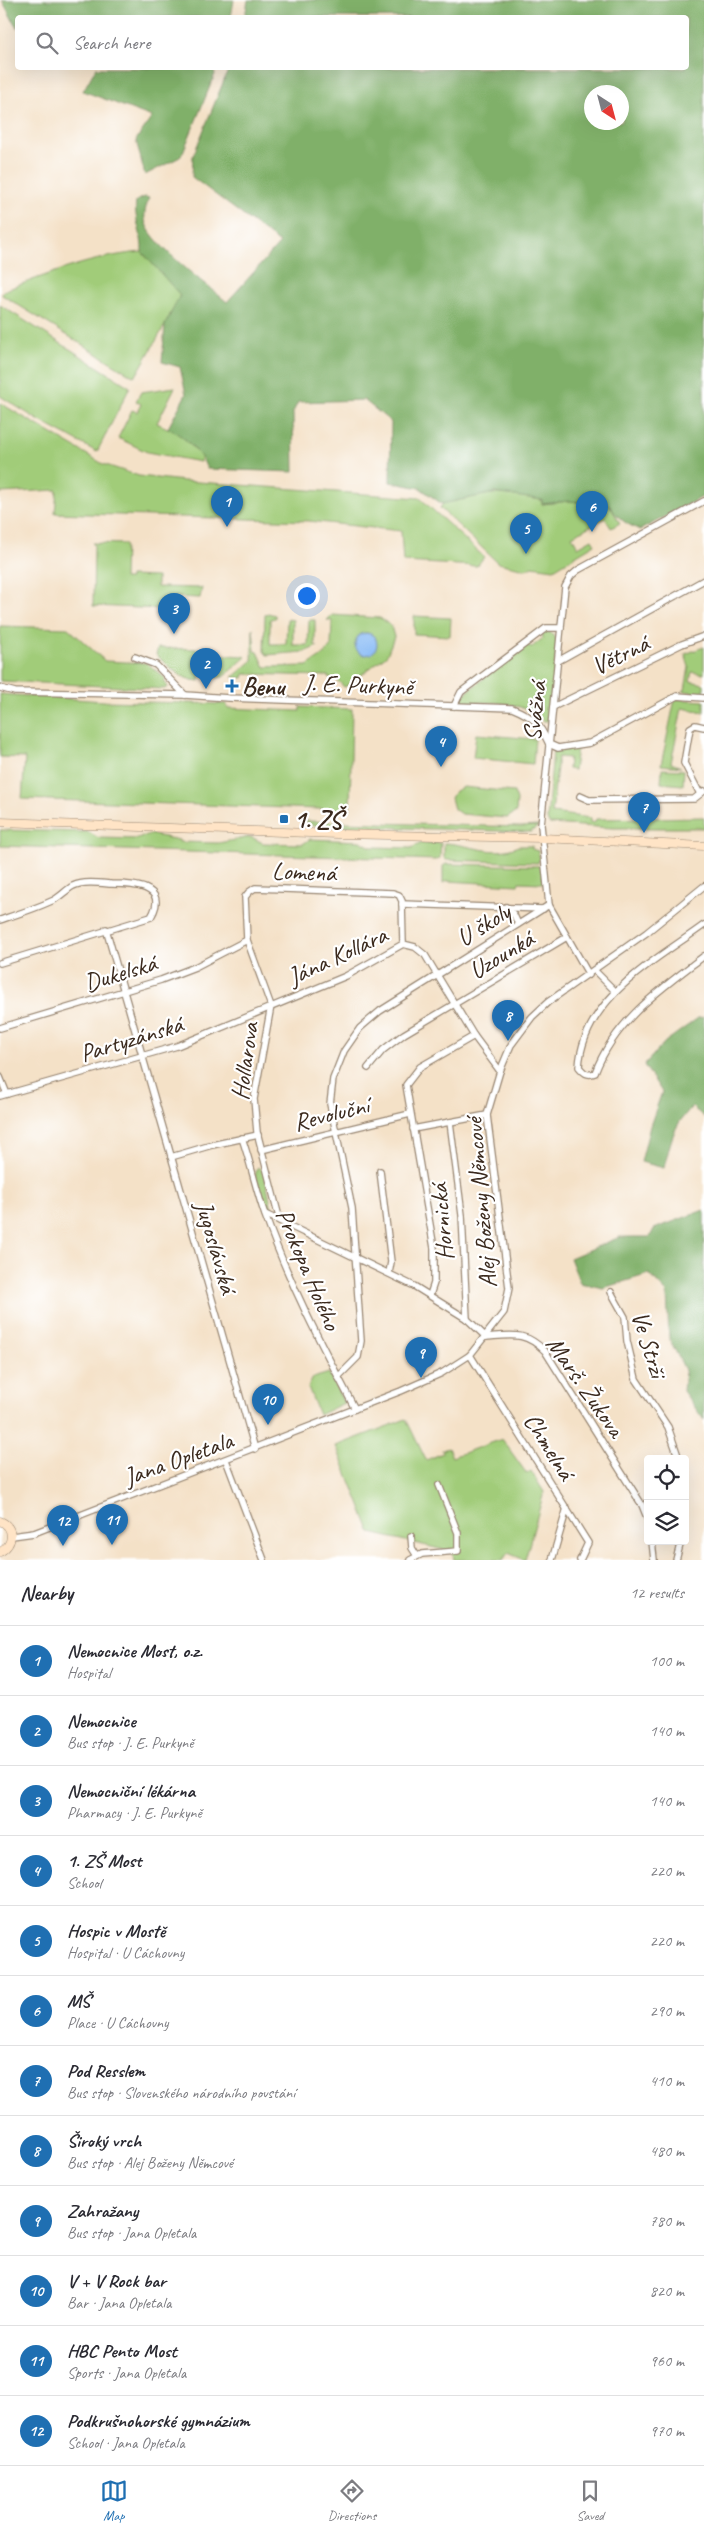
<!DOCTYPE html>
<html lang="en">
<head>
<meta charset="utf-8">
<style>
	:root { --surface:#fff; --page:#f2f2f3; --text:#2b2b33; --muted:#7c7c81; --line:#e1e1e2; --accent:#1f6fb2 }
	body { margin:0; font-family:Caveat,sans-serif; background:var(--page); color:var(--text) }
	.controls { position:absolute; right:15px; bottom:15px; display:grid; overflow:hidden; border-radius:5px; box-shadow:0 5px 20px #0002 }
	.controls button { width:45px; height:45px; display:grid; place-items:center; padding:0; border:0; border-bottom:1px solid var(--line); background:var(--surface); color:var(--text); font:25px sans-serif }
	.compass { position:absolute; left:584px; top:85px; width:45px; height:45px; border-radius:50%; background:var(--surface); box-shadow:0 5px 20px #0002; rotate:144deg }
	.you { position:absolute; left:306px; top:595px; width:18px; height:18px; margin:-12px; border:4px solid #fff; border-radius:50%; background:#1a73e8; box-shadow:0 0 0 8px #1a73e833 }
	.badge { display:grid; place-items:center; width:32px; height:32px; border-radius:50%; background:var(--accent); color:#fff; font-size:16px; font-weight:700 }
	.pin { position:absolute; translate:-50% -41px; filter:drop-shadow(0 1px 2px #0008) }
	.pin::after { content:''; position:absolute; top:26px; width:18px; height:15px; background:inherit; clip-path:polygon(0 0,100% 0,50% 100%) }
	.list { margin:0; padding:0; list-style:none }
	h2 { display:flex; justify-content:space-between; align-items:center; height:65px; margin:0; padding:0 20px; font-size:21px }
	h2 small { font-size:16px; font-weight:400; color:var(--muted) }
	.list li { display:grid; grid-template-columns:32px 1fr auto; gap:15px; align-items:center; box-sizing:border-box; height:70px; padding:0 20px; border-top:1px solid var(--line) }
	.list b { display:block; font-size:19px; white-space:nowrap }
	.list p { margin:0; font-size:16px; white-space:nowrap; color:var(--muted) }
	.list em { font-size:16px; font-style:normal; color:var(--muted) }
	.icon { flex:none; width:28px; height:28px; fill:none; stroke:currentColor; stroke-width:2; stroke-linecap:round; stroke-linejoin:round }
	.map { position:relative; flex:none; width:704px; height:1560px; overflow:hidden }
	.search { position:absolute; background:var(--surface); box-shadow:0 5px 20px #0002; left:15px; right:15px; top:15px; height:55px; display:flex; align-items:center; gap:12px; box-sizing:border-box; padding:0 18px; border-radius:5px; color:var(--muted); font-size:19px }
	.sheet { height:905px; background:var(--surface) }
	nav { display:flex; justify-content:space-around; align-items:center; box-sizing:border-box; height:70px; border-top:1px solid var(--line); background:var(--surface); font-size:14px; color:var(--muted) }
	nav a { display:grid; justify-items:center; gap:2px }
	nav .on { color:var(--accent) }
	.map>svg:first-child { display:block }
</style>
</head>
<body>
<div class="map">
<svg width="704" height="1560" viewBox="0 0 704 1560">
	<rect width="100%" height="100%" fill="#fff"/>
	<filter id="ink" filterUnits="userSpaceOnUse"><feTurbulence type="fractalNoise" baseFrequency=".02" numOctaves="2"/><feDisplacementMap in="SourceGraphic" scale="10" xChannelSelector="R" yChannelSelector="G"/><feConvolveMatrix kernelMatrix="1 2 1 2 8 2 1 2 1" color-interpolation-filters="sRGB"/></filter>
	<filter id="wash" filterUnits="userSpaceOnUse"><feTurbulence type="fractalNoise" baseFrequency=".0096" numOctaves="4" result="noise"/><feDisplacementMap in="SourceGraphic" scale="20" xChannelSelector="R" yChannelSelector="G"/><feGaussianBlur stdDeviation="1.12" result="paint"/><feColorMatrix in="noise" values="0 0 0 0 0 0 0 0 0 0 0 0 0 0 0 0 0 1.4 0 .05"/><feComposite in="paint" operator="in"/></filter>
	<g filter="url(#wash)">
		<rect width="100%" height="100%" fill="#f4e1c7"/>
		<g fill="#a1cc79" stroke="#6e7b4c" fill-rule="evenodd">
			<path d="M 142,252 L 178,291 L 180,299 L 137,374 L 133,376 L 2,295 L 3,291 C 49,274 93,256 142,252 Z"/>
			<path d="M 0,305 L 130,387 L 97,452 L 38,420 L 0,396 Z"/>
			<path d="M 175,387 L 157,423 L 180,434 L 202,457 L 200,462 L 147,452 L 118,438 L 132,410 L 137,412 L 141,404 L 136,401 L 141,392 Z"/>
			<path d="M 0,403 L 103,464 L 139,476 L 184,481 L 420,498 L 484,557 L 477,566 L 403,562 L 401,531 L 309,521 L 55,513 L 57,490 L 0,493 Z"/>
			<path d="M 490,494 L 511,494 L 542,500 L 542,504 L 569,501 L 609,505 L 620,523 L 611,528 L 605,518 L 572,536 L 578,547 L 592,539 L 595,544 L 554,569 L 532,566 L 526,569 L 498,563 L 440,508 L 444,502 Z"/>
			<path d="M 92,543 L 125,544 L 124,579 L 130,579 L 130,576 L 157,577 L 157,587 L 202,588 L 200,598 L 176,597 L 163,609 L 93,606 L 94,545 Z"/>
			<path d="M 268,613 L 275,615 L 275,618 L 270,619 L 270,644 L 286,644 L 287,619 L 293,620 L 293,645 L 308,645 L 309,620 L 315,620 L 315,645 L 318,646 L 304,652 L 267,655 L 264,651 L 265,615 Z"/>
			<path d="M 332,615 L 380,618 L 391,626 L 394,637 L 387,655 L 347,686 L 344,687 L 336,679 L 329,678 L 328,676 L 244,674 L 243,678 L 233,677 L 252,661 L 253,628 L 255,651 L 258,652 L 265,667 L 307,666 L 324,655 L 331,646 L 332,621 L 327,620 ZM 368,633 L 376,639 L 375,649 L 358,651 L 355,645 L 361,634 Z"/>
			<path d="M 414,616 L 451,618 L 450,636 L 414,634 Z"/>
			<path d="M 0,626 L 68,628 L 105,661 L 147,663 L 166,679 L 164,681 L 168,687 L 164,689 L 0,681 Z"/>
			<path d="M 544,632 L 550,632 L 557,640 L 549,721 L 543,721 C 521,700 494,703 465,702 L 461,699 L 463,695 L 526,645 L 532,647 L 543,638 L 542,635 Z"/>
			<path d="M 704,647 L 704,674 L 692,672 L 690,681 L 704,684 L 704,694 L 683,691 L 685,690 L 689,667 L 685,654 Z"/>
			<path d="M 158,648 L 201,649 L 200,681 C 180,680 171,668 156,655 Z"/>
			<path d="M 210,654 L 244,656 L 246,657 L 223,677 L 211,678 L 209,675 Z"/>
			<path d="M 0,694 L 104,701 L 227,704 L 227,708 L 300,711 L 300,707 L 352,709 L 350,810 L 22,799 L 25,758 L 0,757 Z"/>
			<path d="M 675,699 L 704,701 L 704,712 L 682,708 L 671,763 L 681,767 L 661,765 Z"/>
			<path d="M 476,734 L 535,739 L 533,764 L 473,758 Z"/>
			<path d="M 577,748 L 574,770 L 568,769 L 569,758 L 558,757 L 552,813 L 590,818 L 590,822 L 594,823 L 596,819 L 704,817 L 704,828 L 613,828 L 549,824 L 547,819 L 553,751 Z"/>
			<path d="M 662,769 L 684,770 L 683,785 L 661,783 Z"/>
			<path d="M 463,787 L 514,792 L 517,800 L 516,812 L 507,818 L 461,814 L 454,809 L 451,798 L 455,791 Z"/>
			<path d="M 304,821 L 521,827 L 539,826 L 530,832 L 310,825 Z"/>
			<path d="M 0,830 L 88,832 L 99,838 L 138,839 L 149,834 L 179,840 L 179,842 L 218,843 L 251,837 L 263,843 L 303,844 L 310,839 L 360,841 L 371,847 L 411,848 L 422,843 L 441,843 L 440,858 L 437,860 L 0,846 Z"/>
			<path d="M 444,843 C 470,844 494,858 518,846 L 532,846 L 532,849 L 538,851 L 540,858 L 538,863 L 446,860 L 444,858 Z"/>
			<path d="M 446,864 L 539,866 L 542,868 L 543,883 L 519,882 L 518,885 L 447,881 L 443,883 L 443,866 Z"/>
			<path d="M 258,1167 L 264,1172 L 272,1209 L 271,1213 L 267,1211 L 255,1175 Z"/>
			<path d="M 329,1373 L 344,1403 L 319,1415 L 308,1387 L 313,1378 Z"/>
			<path d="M 406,1419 L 426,1460 L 443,1453 L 442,1450 L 448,1448 L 452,1457 L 502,1439 L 527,1474 L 531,1471 L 544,1492 L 525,1560 L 508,1553 L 503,1560 L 454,1560 L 453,1552 L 371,1533 L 336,1446 Z"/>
		</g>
		<g fill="#80b069" stroke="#5e6d44" fill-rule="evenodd">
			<path d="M 2,0 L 234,0 L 231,17 L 18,18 L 17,28 Z"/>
			<path d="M 248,0 L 704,0 L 704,496 L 640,530 C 626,524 617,518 609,505 L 569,501 L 542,504 L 542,500 L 494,493 L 442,504 L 420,488 L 390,482 L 391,422 L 364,400 L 298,402 L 293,412 L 294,472 L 207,469 C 200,451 185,437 168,428 L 186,394 L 180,367 L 162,362 L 165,325 L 180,295 L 142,252 C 143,234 133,218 136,201 L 145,197 L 149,198 C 146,206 143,215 146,224 C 154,246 208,286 227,302 L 280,243 L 192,177 L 193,156 L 229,68 L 686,68 L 686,18 L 245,17 ZM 622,92 L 622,122 L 592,122 L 592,92 Z"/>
			<path d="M 96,68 L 212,68 L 215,74 L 183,152 L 180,157 L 145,175 L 136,140 L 152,117 L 83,91 Z"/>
			<path d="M 704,1017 L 704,1117 L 692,1107 C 672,1127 671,1142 664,1168 L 641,1162 L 650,1126 L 662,1092 L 644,1065 L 665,1042 L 698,1018 Z"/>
			<path d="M 704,1210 L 704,1420 L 683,1391 L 685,1370 L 669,1338 L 667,1293 L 649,1274 L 603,1288 L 580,1283 L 570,1258 L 620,1237 L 650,1237 L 654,1229 Z"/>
		</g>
		<circle fill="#89bbf6" stroke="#62728a" cx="366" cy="644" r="11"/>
	</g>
	<g filter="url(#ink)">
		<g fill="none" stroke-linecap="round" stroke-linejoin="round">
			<g stroke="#988672" stroke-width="8">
				<g id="street">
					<path d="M 135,657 L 156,665 L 185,695"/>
					<path d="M 558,661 L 704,580"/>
					<path d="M 0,688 L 15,692 L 185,695 L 229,698 L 512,708 C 534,717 539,723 549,744"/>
					<path d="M 454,706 L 461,692 L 546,628 L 561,628"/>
					<path d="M 553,707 L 682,644 L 704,636"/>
					<path d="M 549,744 L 558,748 L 590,743 L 677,696 L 704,698"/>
					<path d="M 700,794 L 684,763 L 690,728 L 695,725 L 704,727"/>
					<path d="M 580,796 L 589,800 L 694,799 L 704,791"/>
					<path d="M 402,904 L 543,909"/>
					<path d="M 506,907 L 514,915 L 518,924"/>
					<path d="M 0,920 C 18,914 37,908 54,900 C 61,896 66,890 73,886 C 84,881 99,883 111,884 C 131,884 170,885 151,917 L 0,963"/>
					<path d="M 704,925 C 655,961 583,998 579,1067 C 584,1073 587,1076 595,1073 C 615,1020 661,989 704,956"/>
					<path d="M 106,929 L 255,1449"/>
					<path d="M 595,971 L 615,991"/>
					<path d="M 589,975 L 549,905 L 541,825 L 565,587 L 571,576 L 578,570 L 704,501"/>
					<path d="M 0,1028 L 161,980 L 195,967 L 247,940"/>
					<path d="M 368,1068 L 383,1050 L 404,1034 L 567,937"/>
					<path d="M 0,1077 L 7,1094"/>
					<path d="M 0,1096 L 177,1046 L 346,976 L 403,944 L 415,947 L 425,955 L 474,1036 L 500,1071"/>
					<path d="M 450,1122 L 462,1215 L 467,1319"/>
					<path d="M 413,1129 L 487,1115"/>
					<path d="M 242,1138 C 251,1164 256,1190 265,1215 C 289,1283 322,1346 355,1409"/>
					<path d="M 261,1150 L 410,1114"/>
					<path d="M 171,1157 L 212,1145 L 258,1135"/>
					<path d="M 380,1171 L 391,1262 L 389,1273"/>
					<path d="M 265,1214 L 414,1286 L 467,1319 L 486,1337"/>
					<path d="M 280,1221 L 257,1132 L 254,1099 L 271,1006 L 247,940 L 245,897 L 249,892 L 255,888 L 393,893 L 399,895 L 402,901 L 403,944"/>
					<path d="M 611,1292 L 625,1317 L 627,1341 L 636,1379 L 668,1427 L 679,1459"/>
					<path d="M 430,1295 L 434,1283 L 434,1248 L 406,1085 L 420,1067 L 474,1036"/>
					<path d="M 486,1337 C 512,1335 525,1331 545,1351 L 642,1505 L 648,1520"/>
					<path d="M 470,1355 L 588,1543 L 580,1560"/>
					<path d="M 338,1377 L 358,1357 L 361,1341 L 352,1208 L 330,1104 L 333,1079 L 344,1051 L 360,1028 L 380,1011 L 549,905"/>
					<path d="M 226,1460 L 264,1560"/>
					<path d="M 12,1536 L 34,1533 L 401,1391 L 442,1373 L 470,1355 L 504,1312 L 509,1288 L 487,1115 L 500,1071 L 511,1045 L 532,1017 L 548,1002 L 646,933 L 704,886"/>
					<path d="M 411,1536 L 412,1548 L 417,1556"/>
					<path d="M 652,1541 L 654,1560"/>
					<path d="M 410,1560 L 422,1554 L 458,1551 L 458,1533 L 439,1485"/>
					<path d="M 552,1560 L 567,1508"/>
					<path d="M 676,1560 L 681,1541"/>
				</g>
			</g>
			<g stroke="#988672" stroke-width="9">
				<g id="secondary">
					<path d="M 0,822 L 337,834 L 543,838 L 704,846"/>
					<path d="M 0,1521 C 15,1527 14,1545 0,1552"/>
				</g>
			</g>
			<use href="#street" stroke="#fff" stroke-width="5.5"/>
			<use href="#secondary" stroke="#ffe4c6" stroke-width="8"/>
		</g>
	</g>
	<g fill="#1f6fb2" stroke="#fff" stroke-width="2">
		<path d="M229.5 678.5h5v5h5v5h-5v5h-5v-5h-5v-5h5z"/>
		<rect x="279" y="814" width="10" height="10" rx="2.5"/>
	</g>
	<g text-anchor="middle" stroke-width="4.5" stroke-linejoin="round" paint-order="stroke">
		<g font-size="25" fill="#3b2a1e" stroke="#fff">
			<text transform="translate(620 654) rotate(-26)" y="9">Větrná</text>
			<text transform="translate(358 684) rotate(2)" y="9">J. E. Purkyně</text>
			<text transform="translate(534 711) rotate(-84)" y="9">Svážná</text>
			<text transform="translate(304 871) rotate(2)" y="9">Lomená</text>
			<text transform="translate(483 924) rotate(-32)" y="9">U školy</text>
			<text transform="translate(501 954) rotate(-31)" y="9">Uzounká</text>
			<text transform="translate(337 955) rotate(-25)" y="9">Jána Kollára</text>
			<text transform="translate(120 972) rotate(-17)" y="9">Dukelská</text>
			<text transform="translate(131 1038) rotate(-17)" y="9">Partyzánská</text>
			<text transform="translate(244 1061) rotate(-82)" y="9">Hollarova</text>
			<text transform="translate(331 1113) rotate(-14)" y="9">Revoluční</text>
			<text transform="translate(480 1203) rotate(-95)" y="9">Alej Boženy Němcové</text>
			<text transform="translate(441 1222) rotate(-95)" y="9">Hornická</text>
			<text transform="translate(217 1247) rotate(74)" y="9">Jugoslávská</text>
			<text transform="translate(309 1269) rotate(67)" y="9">Prokopa Holého</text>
			<text transform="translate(650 1344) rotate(73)" y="9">Ve Strži</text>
			<text transform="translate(586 1386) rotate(55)" y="9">Marš. Žukova</text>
			<text transform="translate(550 1446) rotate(58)" y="9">Chmelná</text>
			<text transform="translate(178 1458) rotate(-20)" y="9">Jana Opletala</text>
		</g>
		<g font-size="25" font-weight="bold" fill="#3b2a1e" stroke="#fff" text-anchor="start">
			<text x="242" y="695">Benu</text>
			<text x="294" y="828">1. ZŠ</text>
		</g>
	</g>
</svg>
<div class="controls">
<button><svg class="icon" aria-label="locate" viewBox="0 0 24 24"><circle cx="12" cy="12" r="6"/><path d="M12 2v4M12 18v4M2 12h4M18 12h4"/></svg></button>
<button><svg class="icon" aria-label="layers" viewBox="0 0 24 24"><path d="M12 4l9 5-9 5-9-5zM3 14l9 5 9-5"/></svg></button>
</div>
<svg class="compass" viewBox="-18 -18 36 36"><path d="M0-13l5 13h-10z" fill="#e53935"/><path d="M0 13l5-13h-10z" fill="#7c7c81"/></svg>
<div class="you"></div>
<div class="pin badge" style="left:227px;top:527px">1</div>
<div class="pin badge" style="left:206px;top:689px">2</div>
<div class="pin badge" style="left:174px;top:634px">3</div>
<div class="pin badge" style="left:441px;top:767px">4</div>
<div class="pin badge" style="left:526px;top:554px">5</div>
<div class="pin badge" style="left:592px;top:532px">6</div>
<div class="pin badge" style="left:644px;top:833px">7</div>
<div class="pin badge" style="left:508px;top:1041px">8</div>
<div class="pin badge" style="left:421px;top:1378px">9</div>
<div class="pin badge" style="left:268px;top:1425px">10</div>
<div class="pin badge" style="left:112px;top:1545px">11</div>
<div class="pin badge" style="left:63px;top:1546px">12</div>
<div class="search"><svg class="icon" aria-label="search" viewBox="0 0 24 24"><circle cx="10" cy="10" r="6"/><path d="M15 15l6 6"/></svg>Search here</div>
</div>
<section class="sheet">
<h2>Nearby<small>12 results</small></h2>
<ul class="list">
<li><span class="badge">1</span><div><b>Nemocnice Most, o.z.</b><p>Hospital</p></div><em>100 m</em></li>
<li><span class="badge">2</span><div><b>Nemocnice</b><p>Bus stop · J. E. Purkyně</p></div><em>140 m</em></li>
<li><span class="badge">3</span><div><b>Nemocniční lékárna</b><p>Pharmacy · J. E. Purkyně</p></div><em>140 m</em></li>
<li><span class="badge">4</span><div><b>1. ZŠ Most</b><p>School</p></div><em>220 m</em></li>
<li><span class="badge">5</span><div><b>Hospic v Mostě</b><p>Hospital · U Cáchovny</p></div><em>220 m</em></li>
<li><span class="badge">6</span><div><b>MŠ</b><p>Place · U Cáchovny</p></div><em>290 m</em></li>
<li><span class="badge">7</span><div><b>Pod Resslem</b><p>Bus stop · Slovenského národního povstání</p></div><em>410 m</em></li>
<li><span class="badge">8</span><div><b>Široký vrch</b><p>Bus stop · Alej Boženy Němcové</p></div><em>480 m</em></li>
<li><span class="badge">9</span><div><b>Zahražany</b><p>Bus stop · Jana Opletala</p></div><em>780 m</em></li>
<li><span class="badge">10</span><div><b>V + V Rock bar</b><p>Bar · Jana Opletala</p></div><em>820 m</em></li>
<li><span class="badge">11</span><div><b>HBC Pento Most</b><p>Sports · Jana Opletala</p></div><em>960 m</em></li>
<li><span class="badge">12</span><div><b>Podkrušnohorské gymnázium</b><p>School · Jana Opletala</p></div><em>970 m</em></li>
</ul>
</section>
<nav>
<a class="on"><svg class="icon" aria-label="map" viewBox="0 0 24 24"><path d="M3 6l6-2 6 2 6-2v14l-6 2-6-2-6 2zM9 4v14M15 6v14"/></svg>Map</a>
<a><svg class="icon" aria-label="directions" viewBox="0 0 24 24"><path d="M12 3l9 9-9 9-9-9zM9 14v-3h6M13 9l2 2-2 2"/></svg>Directions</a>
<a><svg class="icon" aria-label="saved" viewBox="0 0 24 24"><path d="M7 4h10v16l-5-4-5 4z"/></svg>Saved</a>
</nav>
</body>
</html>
